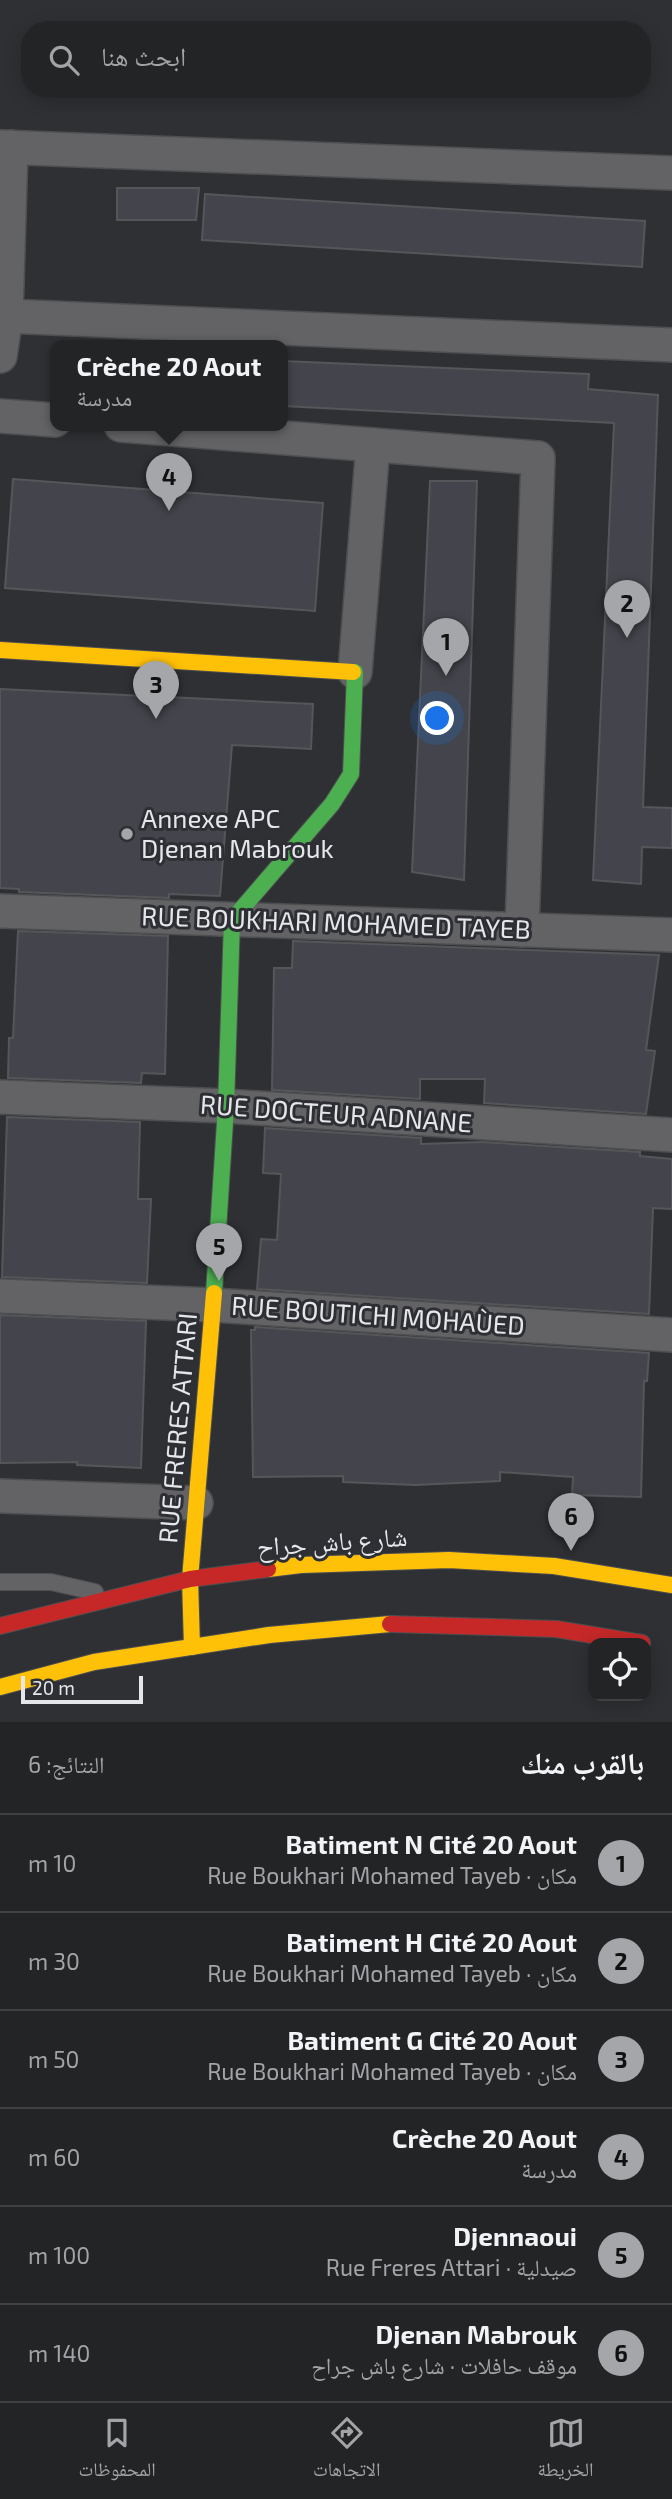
<!DOCTYPE html>
<html lang="ar">
<head>
<meta charset="utf-8">
<style>
	:root { --surface:#222426; --page:#2e3032; --text:#f1f3f6; --muted:#a2a4a7; --line:#3f4143; --accent:#a5a6a9 }
	body { margin:0; font-family:"Exo 2","Noto Naskh Arabic",sans-serif; background:var(--page); color:var(--text); direction:rtl }
	.controls { position:absolute; right:21px; bottom:21px; display:grid; overflow:hidden; border-radius:14px; box-shadow:0 4px 18px #0003 }
	.controls button { width:63px; height:63px; display:grid; place-items:center; padding:0; border:0; border-bottom:2px solid var(--line); background:var(--surface); color:var(--text); font:35px sans-serif }
	.scale { position:absolute; left:21px; bottom:18px; width:122px; box-sizing:border-box; padding-left:7px; border:4px solid #e5e6e9; border-top:0; font-size:19px; line-height:24px; white-space:nowrap; color:#e5e6e9; -webkit-text-stroke:5px #2d2f34; paint-order:stroke }
	.you { position:absolute; left:438px; top:719px; width:24px; height:24px; margin:-18px; border:5px solid #fff; border-radius:50%; background:#1a73e8; box-shadow:0 0 0 10px #1a73e833 }
	.badge { display:grid; place-items:center; width:46px; height:46px; border-radius:50%; background:var(--accent); color:#111; font-size:23px; font-weight:700 }
	.pin { position:absolute; translate:-50% -58px; filter:drop-shadow(0 2px 4px #0008) }
	.pin::after { content:''; position:absolute; top:37px; width:24px; height:21px; background:inherit; clip-path:polygon(0 0,100% 0,50% 100%) }
	.popup { position:absolute; left:50px; top:340px; width:238px; height:91px; box-sizing:border-box; display:grid; place-content:center; border-radius:14px; background:var(--surface); filter:drop-shadow(0 2px 5px #0005); font-size:23px; white-space:nowrap; color:var(--muted) }
	.popup b { font-size:26px; color:var(--text) }
	.popup::after { content:''; position:absolute; left:50%; top:100%; margin-left:-14px; border:14px solid transparent; border-top-color:var(--surface) }
	.list { margin:0; padding:0; list-style:none }
	h2 { display:flex; justify-content:space-between; align-items:center; height:91px; margin:0; padding:0 28px; font-size:30px }
	h2 small { font-size:23px; font-weight:400; color:var(--muted) }
	.list li { display:grid; grid-template-columns:46px 1fr auto; gap:21px; align-items:center; box-sizing:border-box; height:98px; padding:0 28px; border-top:2px solid var(--line) }
	.list b { display:block; font-size:26px; white-space:nowrap }
	.list p { margin:0; font-size:23px; white-space:nowrap; color:var(--muted) }
	.list em { font-size:23px; font-style:normal; color:var(--muted) }
	.icon { flex:none; width:38px; height:38px; fill:none; stroke:currentColor; stroke-width:2; stroke-linecap:round; stroke-linejoin:round }
	.map { position:relative; flex:none; width:672px; height:1722px; overflow:hidden; direction:ltr }
	.search { position:absolute; background:var(--surface); box-shadow:0 4px 18px #0003; left:21px; right:21px; top:21px; height:77px; display:flex; align-items:center; gap:18px; box-sizing:border-box; padding:0 24px; border-radius:28px; color:var(--muted); font-size:26px }
	.sheet { height:679px; background:var(--surface) }
	nav { display:flex; justify-content:space-around; align-items:center; box-sizing:border-box; height:98px; border-top:2px solid var(--line); background:var(--surface); font-size:19px; color:var(--muted) }
	nav a { display:grid; justify-items:center; gap:4px }
	nav .on { color:var(--accent) }
	.map>svg:first-child { display:block }
</style>
</head>
<body>
<div class="map">
<svg width="672" height="1722" viewBox="0 0 672 1722">
	<rect width="100%" height="100%" fill="#2e3033"/>
	<g fill="#44454c" stroke="#555659" stroke-width="2">
		<path d="M 117,188 L 199,188 L 196,220 L 117,220 Z"/>
		<path d="M 205,194 L 645,221 L 642,267 L 202,240 Z"/>
		<path d="M 283,361 L 589,374 L 588,389 L 658,395 L 643,807 L 672,808 L 672,848 L 642,847 L 641,884 L 593,880 L 614,423 L 283,406 Z"/>
		<path d="M 13,479 L 323,503 L 315,611 L 5,588 Z"/>
		<path d="M 430,481 L 477,481 L 464,880 L 412,872 Z"/>
		<path d="M 0,689 L 313,704 L 311,749 L 232,745 L 220,896 L 169,894 L 169,898 L 19,892 L 19,889 L 0,888 Z"/>
		<path d="M 18,931 L 168,936 L 165,1074 L 142,1073 L 141,1083 L 8,1078 L 9,1038 L 13,1038 Z"/>
		<path d="M 293,941 L 659,955 L 646,1050 L 655,1051 L 646,1114 L 484,1103 L 485,1079 L 420,1079 L 420,1099 L 272,1090 L 274,968 L 292,968 Z"/>
		<path d="M 7,1117 L 140,1122 L 138,1199 L 151,1199 L 147,1283 L 2,1277 Z"/>
		<path d="M 265,1128 L 421,1138 L 421,1144 L 482,1142 L 640,1152 L 640,1156 L 672,1159 L 672,1209 L 653,1208 L 649,1314 L 257,1289 L 261,1239 L 277,1240 L 281,1174 L 263,1173 Z"/>
		<path d="M 0,1315 L 146,1321 L 141,1468 L 77,1465 L 77,1462 L 0,1463 Z"/>
		<path d="M 255,1327 L 649,1353 L 647,1381 L 644,1381 L 641,1497 L 572,1495 L 573,1477 L 500,1472 L 500,1481 L 415,1485 L 343,1482 L 343,1476 L 253,1477 L 251,1330 L 255,1330 Z"/>
	</g>
	<g fill="none" stroke-linecap="round" stroke-linejoin="round">
		<g stroke="#4d4e50" stroke-width="18">
			<path id="lane" d="M 0,1582 L 51,1582 L 95,1592"/>
		</g>
		<g stroke="#4d4e50" stroke-width="36">
			<g id="street">
				<path d="M 0,147 L 672,173"/>
				<path d="M 11,147 L 6,316 L 672,345"/>
				<path d="M 0,356 L 6,316"/>
				<path d="M 0,416 L 55,420"/>
				<path d="M 121,425 L 538,458 L 522,930"/>
				<path d="M 355,672 L 373,445"/>
				<path d="M 0,911 L 672,935"/>
				<path d="M 0,1097 L 226,1106 L 672,1135"/>
				<path d="M 0,1296 L 213,1305 L 672,1335"/>
				<path d="M 0,1496 L 196,1503"/>
			</g>
		</g>
		<g stroke="#4d4e50" stroke-width="18">
			<path id="fast" d="M 214,1293 L 226,1106 L 232,920 L 332,804 L 351,774 L 355,672 L 353,672"/>
		</g>
		<g stroke="#4d4e50" stroke-width="18">
			<g id="slow">
				<path d="M 0,650 L 353,672"/>
				<path d="M 268,1569 L 301,1565 L 449,1560 L 554,1566 L 672,1585"/>
				<path d="M 192,1647 L 190,1579 L 214,1293"/>
				<path d="M 0,1687 L 94,1662 L 269,1635 L 390,1624"/>
			</g>
		</g>
		<g stroke="#4d4e50" stroke-width="18">
			<g id="jam">
				<path d="M 390,1624 L 556,1629 L 642,1643"/>
				<path d="M 0,1626 L 190,1579 L 268,1569"/>
			</g>
		</g>
		<use href="#lane" stroke="#636365" stroke-width="16"/>
		<use href="#street" stroke="#636365" stroke-width="33"/>
		<use href="#fast" stroke="#4caf50" stroke-width="16"/>
		<use href="#slow" stroke="#ffc107" stroke-width="16"/>
		<use href="#jam" stroke="#c62828" stroke-width="16"/>
	</g>
	<circle fill="#a5a6a9" stroke="#2d2f34" stroke-width="2.5" cx="127" cy="834" r="7"/>
	<g text-anchor="middle" stroke-width="6" stroke-linejoin="round" paint-order="stroke">
		<g font-size="26" fill="#e5e6e9" stroke="#2d2f34" text-anchor="start">
			<text x="141" y="828">Annexe APC<tspan x="141" dy="30">Djenan Mabrouk</tspan></text>
		</g>
		<g font-size="26" fill="#e5e6e9" stroke="#2d2f34">
			<text transform="translate(336 923) rotate(2)" y="9">RUE BOUKHARI MOHAMED TAYEB</text>
			<text transform="translate(336 1114) rotate(4)" y="9">RUE DOCTEUR ADNANE</text>
			<text transform="translate(378 1316) rotate(4)" y="9">RUE BOUTICHI MOHAÙED</text>
			<text transform="translate(178 1428) rotate(-85)" y="9">RUE FRERES ATTARI</text>
			<text transform="translate(332 1542) rotate(-4)" y="9">شارع باش جراح</text>
		</g>
	</g>
</svg>
<div class="controls">
<button><svg class="icon" aria-label="locate" viewBox="0 0 24 24"><circle cx="12" cy="12" r="6"/><path d="M12 2v4M12 18v4M2 12h4M18 12h4"/></svg></button>
</div>
<div class="scale">20 m</div>
<div class="you"></div>
<div class="pin badge" style="left:446px;top:676px">1</div>
<div class="pin badge" style="left:627px;top:638px">2</div>
<div class="pin badge" style="left:156px;top:719px">3</div>
<div class="pin badge" style="left:169px;top:511px">4</div>
<div class="popup"><b>Crèche 20 Aout</b>مدرسة</div>
<div class="pin badge" style="left:219px;top:1281px">5</div>
<div class="pin badge" style="left:571px;top:1551px">6</div>
<div class="search"><svg class="icon" aria-label="search" viewBox="0 0 24 24"><circle cx="10" cy="10" r="6"/><path d="M15 15l6 6"/></svg>ابحث هنا</div>
</div>
<section class="sheet">
<h2>بالقرب منك<small>النتائج: 6</small></h2>
<ul class="list">
<li><span class="badge">1</span><div><b>Batiment N Cité 20 Aout</b><p>مكان · Rue Boukhari Mohamed Tayeb</p></div><em>10 m</em></li>
<li><span class="badge">2</span><div><b>Batiment H Cité 20 Aout</b><p>مكان · Rue Boukhari Mohamed Tayeb</p></div><em>30 m</em></li>
<li><span class="badge">3</span><div><b>Batiment G Cité 20 Aout</b><p>مكان · Rue Boukhari Mohamed Tayeb</p></div><em>50 m</em></li>
<li><span class="badge">4</span><div><b>Crèche 20 Aout</b><p>مدرسة</p></div><em>60 m</em></li>
<li><span class="badge">5</span><div><b>Djennaoui</b><p>صيدلية · Rue Freres Attari</p></div><em>100 m</em></li>
<li><span class="badge">6</span><div><b>Djenan Mabrouk</b><p>موقف حافلات · شارع باش جراح</p></div><em>140 m</em></li>
</ul>
</section>
<nav>
<a class="on"><svg class="icon" aria-label="map" viewBox="0 0 24 24"><path d="M3 6l6-2 6 2 6-2v14l-6 2-6-2-6 2zM9 4v14M15 6v14"/></svg>الخريطة</a>
<a><svg class="icon" aria-label="directions" viewBox="0 0 24 24"><path d="M12 3l9 9-9 9-9-9zM9 14v-3h6M13 9l2 2-2 2"/></svg>الاتجاهات</a>
<a><svg class="icon" aria-label="saved" viewBox="0 0 24 24"><path d="M7 4h10v16l-5-4-5 4z"/></svg>المحفوظات</a>
</nav>
</body>
</html>
